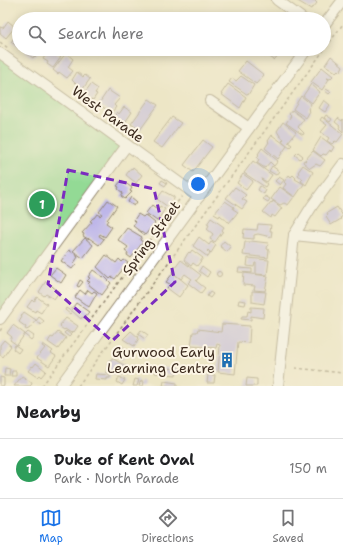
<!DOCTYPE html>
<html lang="en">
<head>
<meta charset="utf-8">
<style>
	:root { --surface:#fff; --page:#f6f6f6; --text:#202124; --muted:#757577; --line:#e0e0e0; --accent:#1a73e8 }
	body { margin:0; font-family:"Shantell Sans",sans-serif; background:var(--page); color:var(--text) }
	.you { position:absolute; left:198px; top:184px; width:14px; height:14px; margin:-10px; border:3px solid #fff; border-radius:50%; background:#1a73e8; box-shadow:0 0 0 6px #1a73e833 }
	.badge { display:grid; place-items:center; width:26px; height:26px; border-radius:50%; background:var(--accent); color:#fff; font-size:13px; font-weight:700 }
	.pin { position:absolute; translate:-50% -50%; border:2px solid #fff; box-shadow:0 1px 4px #0006 }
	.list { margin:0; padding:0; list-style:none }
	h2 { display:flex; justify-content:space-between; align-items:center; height:52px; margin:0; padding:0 16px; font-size:17px }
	h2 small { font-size:13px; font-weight:400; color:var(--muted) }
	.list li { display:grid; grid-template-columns:26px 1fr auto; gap:12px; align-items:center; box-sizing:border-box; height:60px; padding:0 16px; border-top:1px solid var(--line) }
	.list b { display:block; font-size:15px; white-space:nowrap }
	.list p { margin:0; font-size:13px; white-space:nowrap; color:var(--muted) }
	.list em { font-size:13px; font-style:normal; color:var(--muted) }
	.icon { flex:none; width:22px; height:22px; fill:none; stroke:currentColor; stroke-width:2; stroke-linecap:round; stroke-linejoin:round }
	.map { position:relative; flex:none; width:343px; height:386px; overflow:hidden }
	.search { position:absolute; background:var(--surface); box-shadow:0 2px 10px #0003; left:12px; right:12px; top:12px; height:44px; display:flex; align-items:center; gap:10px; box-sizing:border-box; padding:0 14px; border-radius:22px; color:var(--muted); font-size:15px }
	.sheet { height:112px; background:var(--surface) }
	nav { display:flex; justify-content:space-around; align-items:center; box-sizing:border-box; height:56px; border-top:1px solid var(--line); background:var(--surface); font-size:11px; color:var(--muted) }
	nav a { display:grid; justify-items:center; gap:2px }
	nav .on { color:var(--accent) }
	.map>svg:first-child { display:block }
</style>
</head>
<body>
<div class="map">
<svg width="343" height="386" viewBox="0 0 343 386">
	<rect width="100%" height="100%" fill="#fcf5e5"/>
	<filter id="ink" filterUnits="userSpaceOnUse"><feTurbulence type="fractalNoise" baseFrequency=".025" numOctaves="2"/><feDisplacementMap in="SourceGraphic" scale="8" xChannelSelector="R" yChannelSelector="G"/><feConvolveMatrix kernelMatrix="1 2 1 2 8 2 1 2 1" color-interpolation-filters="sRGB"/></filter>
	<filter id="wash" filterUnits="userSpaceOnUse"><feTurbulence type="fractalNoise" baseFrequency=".012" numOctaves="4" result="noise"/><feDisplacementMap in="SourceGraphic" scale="16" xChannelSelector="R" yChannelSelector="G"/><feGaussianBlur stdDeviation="0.9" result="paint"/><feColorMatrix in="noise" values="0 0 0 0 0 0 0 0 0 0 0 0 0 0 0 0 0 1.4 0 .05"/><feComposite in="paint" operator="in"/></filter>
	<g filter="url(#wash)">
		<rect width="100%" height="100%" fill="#ede6c6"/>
		<path fill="#93da95" stroke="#67825a" d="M 0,53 L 127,145 L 0,319 Z"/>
		<g id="blocks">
			<g fill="#bbb4e9">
				<path d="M 296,0 L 314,0 L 317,3 L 313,8 L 312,7 L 311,9 Z"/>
				<path d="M 8,21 L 15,27 L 6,38 L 0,33 L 0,27 L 3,28 Z"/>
				<path d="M 19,32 L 19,47 L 11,42 Z"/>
				<path d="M 27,49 L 39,49 L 37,51 L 39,52 L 35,57 L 34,56 L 33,58 L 25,52 Z"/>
				<path d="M 263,49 L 280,49 L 282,51 L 274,60 L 262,51 Z"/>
				<path d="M 48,51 L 49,52 L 53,51 L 61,57 L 53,68 L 47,64 L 48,62 L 43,59 Z"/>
				<path d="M 66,53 L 73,59 L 68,67 L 73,71 L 67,78 L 59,72 L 58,74 L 53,70 Z"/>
				<path d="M 331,56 L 343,66 L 340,72 L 338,70 L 336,72 L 325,65 Z"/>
				<path d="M 246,61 L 264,75 L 256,84 L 238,71 Z"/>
				<path d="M 322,67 L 333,76 L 330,79 L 327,78 L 329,79 L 322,90 L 311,82 Z"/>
				<path d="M 77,72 L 83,77 L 85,75 L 90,79 L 82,90 L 72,80 Z"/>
				<path d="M 241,76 L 254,85 L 248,95 L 229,82 L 232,78 L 236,81 Z"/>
				<path d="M 91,84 L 98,89 L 95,93 L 97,94 L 93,100 L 91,99 L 91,100 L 83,95 Z"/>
				<path d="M 228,84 L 246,97 L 240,108 L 221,94 Z"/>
				<path d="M 311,84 L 320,92 L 312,103 L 303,96 Z"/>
				<path d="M 326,89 L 331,92 L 329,94 L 325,91 Z"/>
				<path d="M 108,90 L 120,98 L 114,105 L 116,107 L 112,112 L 98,105 Z"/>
				<path d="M 301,96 L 311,104 L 308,109 L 310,111 L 306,118 L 293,109 Z"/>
				<path d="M 149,99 L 158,105 L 140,130 L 131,124 Z"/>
				<path d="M 324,100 L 330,105 L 325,112 L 319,108 Z"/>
				<path d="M 124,107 L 132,112 L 124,124 L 114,117 L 117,112 L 119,114 Z"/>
				<path d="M 292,110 L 304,119 L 298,127 L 304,133 L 303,135 L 286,123 L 291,116 L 289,114 Z"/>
				<path d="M 326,115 L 332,119 L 330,122 L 324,118 Z"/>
				<path d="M 172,117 L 181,123 L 162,148 L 153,142 Z"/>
				<path d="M 322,117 L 343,134 L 337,142 L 335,141 L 332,144 L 327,141 L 329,138 L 321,132 L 327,125 L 320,120 Z"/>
				<path d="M 338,118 L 342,121 L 343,119 L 343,132 L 339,128 L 340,126 L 335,122 Z"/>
				<path d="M 283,122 L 296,132 L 288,142 L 292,145 L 290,147 L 282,141 L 284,139 L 280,136 L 277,131 Z"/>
				<path d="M 272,135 L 287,146 L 278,159 L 265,148 L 269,142 L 268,141 Z"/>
				<path d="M 321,137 L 334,147 L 331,152 L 330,150 L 326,155 L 323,154 L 321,156 L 313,150 Z"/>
				<path d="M 203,140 L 212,147 L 193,172 L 184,165 Z"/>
				<path d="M 262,148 L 278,161 L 274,166 L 270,162 L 265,168 L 257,163 L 259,159 L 257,158 L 259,155 L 258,154 Z"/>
				<path d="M 313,151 L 325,160 L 321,165 L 320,166 L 316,164 L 310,168 L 303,162 L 304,160 L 306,161 L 305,160 Z"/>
				<path d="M 298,152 L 303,156 L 300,159 L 295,155 Z"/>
				<path d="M 253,161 L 272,175 L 267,182 L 261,179 L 267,184 L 265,187 L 244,173 Z"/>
				<path d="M 303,165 L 313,172 L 306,185 L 301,181 L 303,179 L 298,175 L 299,173 L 298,172 Z"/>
				<path d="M 272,166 L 279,171 L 276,175 L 269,171 Z"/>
				<path d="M 133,167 L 142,175 L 136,183 L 126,175 L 131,168 L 132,169 Z"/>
				<path d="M 243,174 L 253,181 L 246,190 L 237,183 Z"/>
				<path d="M 289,175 L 291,177 L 293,175 L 296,178 L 295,179 L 304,184 L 295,197 L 283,188 L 286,184 L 284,182 Z"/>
				<path d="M 279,177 L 284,180 L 280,185 L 275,181 Z"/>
				<path d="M 122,180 L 132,188 L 130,191 L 132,192 L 125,199 L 121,196 L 123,193 L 118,189 L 119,187 L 117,186 Z"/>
				<path d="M 162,180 L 167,183 L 165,186 L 160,183 Z"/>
				<path d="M 260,186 L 266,190 L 264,194 L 258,190 Z"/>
				<path d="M 235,187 L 246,195 L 242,199 L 247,202 L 242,209 L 226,198 Z"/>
				<path d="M 280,187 L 294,197 L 288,205 L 284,203 L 280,205 L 271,199 Z"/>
				<path d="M 163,191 L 174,197 L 174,199 L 168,207 L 157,199 Z"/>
				<path d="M 265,196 L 270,199 L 268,202 L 263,199 Z"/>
				<path d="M 131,197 L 137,202 L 134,206 L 128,202 Z"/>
				<path d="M 108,200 L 117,206 L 107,220 L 108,220 L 106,223 L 112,227 L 105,237 L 100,234 L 99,236 L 104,239 L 99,245 L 89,238 L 88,239 L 83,236 L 84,234 L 82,233 L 92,222 L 90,221 L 93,218 L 94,218 L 97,214 L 100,216 L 102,214 L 99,212 Z"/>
				<path d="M 225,201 L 234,207 L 233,209 L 238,212 L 229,223 L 220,215 L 219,217 L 214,214 Z"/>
				<path d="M 273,201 L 282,208 L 275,217 L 272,215 L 271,218 L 263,212 L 271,202 L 272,203 Z"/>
				<path d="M 152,205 L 158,210 L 160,206 L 165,209 L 157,221 L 146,213 Z"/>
				<path d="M 337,207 L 343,216 L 340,218 L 341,219 L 331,225 L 326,217 L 328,215 L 327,213 Z"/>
				<path d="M 138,214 L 143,217 L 145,215 L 155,223 L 145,235 L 133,226 L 136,222 L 134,220 Z"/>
				<path d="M 211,218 L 224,227 L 222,230 L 223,231 L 215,242 L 210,239 L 213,234 L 207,229 L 209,225 L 207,224 Z"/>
				<path d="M 258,224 L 271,225 L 270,231 L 272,231 L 271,237 L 258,234 L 254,235 L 254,239 L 243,238 L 244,229 L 257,230 Z"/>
				<path d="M 127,228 L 142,237 L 140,240 L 143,242 L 131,258 L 127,255 L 128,253 L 125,251 L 128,247 L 118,240 Z"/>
				<path d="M 199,237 L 209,245 L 211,242 L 216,245 L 211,253 L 208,250 L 207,251 L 210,254 L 208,257 L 193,246 Z"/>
				<path d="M 85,238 L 93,245 L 83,258 L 73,251 Z"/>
				<path d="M 224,241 L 231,247 L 227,252 L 220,246 Z"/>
				<path d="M 251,241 L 268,243 L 267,249 L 269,250 L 268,258 L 243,255 L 245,242 L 250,242 Z"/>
				<path d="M 69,250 L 78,257 L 74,263 L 76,264 L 72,269 L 61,261 Z"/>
				<path d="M 192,250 L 203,258 L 197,266 L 193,263 L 191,266 L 184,260 L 188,253 L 189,252 L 190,253 Z"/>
				<path d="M 106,255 L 116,263 L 119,259 L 122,262 L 124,260 L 128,263 L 115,279 L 112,277 L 110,279 L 97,267 Z"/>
				<path d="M 248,258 L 269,260 L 267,275 L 256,274 L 256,263 L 255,263 L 254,267 L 247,266 Z"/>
				<path d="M 181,260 L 201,275 L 196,281 L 205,288 L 201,293 L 188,283 L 192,279 L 185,274 L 181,279 L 172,272 Z"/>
				<path d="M 202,266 L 210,272 L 207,277 L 199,271 Z"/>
				<path d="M 56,268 L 66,275 L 61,283 L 50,275 Z"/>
				<path d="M 239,268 L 252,269 L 252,273 L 238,272 Z"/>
				<path d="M 93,270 L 103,277 L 104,276 L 111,283 L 102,295 L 88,284 L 90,282 L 87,281 L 90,278 L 88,277 Z"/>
				<circle cx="219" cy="274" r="2.5"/>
				<path d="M 173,273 L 188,285 L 179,297 L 167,288 L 170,284 L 166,282 Z"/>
				<path d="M 244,273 L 268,276 L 265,291 L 254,290 L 255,286 L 243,285 Z"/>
				<path d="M 80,280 L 83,282 L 79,287 L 77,286 Z"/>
				<path d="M 46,281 L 59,292 L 54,299 L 46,294 L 44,296 L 39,292 Z"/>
				<path d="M 80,290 L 85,294 L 88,290 L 92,293 L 94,291 L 97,293 L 89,307 L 75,297 Z"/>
				<path d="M 252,291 L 266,292 L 264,304 L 252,302 Z"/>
				<path d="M 210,292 L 213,294 L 210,298 L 207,296 Z"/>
				<path d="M 37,297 L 47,304 L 41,313 L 36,310 L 35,312 L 27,307 L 32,300 L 34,302 Z"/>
				<path d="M 239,300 L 246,301 L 245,305 L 238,304 Z"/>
				<path d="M 76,303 L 89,312 L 84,318 L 82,317 L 81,319 L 71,310 Z"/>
				<path d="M 251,307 L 264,308 L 263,318 L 251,316 L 251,320 L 241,319 L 242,316 L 247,316 L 248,311 L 251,312 Z"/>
				<path d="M 66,308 L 72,312 L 70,314 L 65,310 Z"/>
				<path d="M 24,312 L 36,320 L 29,329 L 28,329 L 27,330 L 25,329 L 26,327 L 19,322 L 22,317 L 21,316 Z"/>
				<path d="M 39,317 L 44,321 L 41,325 L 36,321 Z"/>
				<path d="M 66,318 L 78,326 L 74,332 L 73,331 L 71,333 L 65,329 L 64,330 L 60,327 L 61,326 L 60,325 Z"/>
				<path d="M 222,324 L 250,326 L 249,343 L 238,342 L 235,374 L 218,372 L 220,345 L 217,344 L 216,348 L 191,346 L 193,332 L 197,332 L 198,329 L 221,332 Z"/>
				<path d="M 13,325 L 25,334 L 17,345 L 10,340 L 12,337 L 7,333 Z"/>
				<path d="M 141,330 L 148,335 L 145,339 L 138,334 Z"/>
				<path d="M 66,331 L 71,335 L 69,337 L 64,333 Z"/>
				<path d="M 131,331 L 139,338 L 134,346 L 123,339 Z"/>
				<path d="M 28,332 L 34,336 L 31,340 L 25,335 Z"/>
				<path d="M 58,332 L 66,338 L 58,349 L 48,342 L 51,337 L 53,338 Z"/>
				<path d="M 4,340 L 11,346 L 3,357 L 0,355 L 0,345 Z"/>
				<path d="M 43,344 L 53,351 L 51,353 L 56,356 L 49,366 L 37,358 L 45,348 L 42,346 Z"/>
				<path d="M 15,345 L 21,349 L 18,353 L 13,349 Z"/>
				<path d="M 122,346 L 129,351 L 122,360 L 115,354 L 117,352 L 116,351 L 119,347 L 120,348 Z"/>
				<path d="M 112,358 L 129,368 L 126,375 L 121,373 L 120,375 L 111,374 L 106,372 L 108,365 L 107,365 L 109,360 L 110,361 Z"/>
				<path d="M 36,363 L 46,371 L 41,377 L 39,375 L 37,377 L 28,371 L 32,366 L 33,367 Z"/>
				<path d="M 156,367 L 177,369 L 176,375 L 155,373 Z"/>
				<path d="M 5,368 L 10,369 L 9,376 L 4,376 Z"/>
				<path d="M 12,371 L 16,371 L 16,376 L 11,376 Z"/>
				<path d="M 96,374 L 110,375 L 110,378 L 107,378 L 107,380 L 95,379 Z"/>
				<path d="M 208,375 L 215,375 L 214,383 L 207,383 Z"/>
				<path d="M 22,376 L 31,382 L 32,384 L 30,386 L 14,386 Z"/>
				<path d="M 0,377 L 4,378 L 4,386 L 0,386 Z"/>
				<path d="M 119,377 L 125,380 L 122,385 L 117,382 Z"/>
				<path d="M 247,378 L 257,379 L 257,386 L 246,386 Z"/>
				<path d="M 135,379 L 139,380 L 137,386 L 133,386 Z"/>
				<path d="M 141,380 L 144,382 L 143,386 L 139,386 Z"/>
				<path d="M 164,381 L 177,383 L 177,386 L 163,386 Z"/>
			</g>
		</g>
	</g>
	<g filter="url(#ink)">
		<use href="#blocks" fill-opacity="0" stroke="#948872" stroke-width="1"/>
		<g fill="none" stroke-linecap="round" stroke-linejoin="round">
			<g stroke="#948872" stroke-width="12">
				<g id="minor">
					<path d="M 277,0 L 303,19"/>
					<path d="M 324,25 L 343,0"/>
					<path d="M 0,53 L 199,197"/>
					<path d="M 210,101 L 249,128"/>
					<path d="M 294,235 L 343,240"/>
					<path d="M 0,319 L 127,145"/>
					<path d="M 60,386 L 307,49"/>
					<path d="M 278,386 L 294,235 L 312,206 L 343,164"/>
				</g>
			</g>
			<g stroke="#948872" stroke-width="1.5" stroke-dasharray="3 3" stroke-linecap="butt">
				<path d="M 0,42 L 8,48"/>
				<path d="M 0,331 L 3,326"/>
				<path d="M 295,368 L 343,373"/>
				<path d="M 42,386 L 182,196"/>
				<path d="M 78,386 L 343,24"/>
			</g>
			<use href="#minor" stroke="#fff" stroke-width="10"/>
		</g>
	</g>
	<path d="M0 0H343V386H0ZM 68,170 L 154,189 L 175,282 L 112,341 L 48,284 Z" fill="#ede6c6" fill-opacity=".55" fill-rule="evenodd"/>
	<path fill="none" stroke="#7b2cbf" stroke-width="3" stroke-dasharray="8 5" stroke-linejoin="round" d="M 68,170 L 154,189 L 175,282 L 112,341 L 48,284 Z"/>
	<defs>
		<g id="building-bare" transform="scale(1.2)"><path d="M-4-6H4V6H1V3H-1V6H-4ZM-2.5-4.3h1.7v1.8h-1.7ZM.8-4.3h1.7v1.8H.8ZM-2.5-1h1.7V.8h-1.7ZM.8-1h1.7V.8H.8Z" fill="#1f6fb2" stroke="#fcf5e5" stroke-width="2.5" paint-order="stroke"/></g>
	</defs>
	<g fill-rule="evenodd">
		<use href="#building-bare" x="227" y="360"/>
	</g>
	<g text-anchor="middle" stroke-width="4" stroke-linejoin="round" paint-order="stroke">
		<g font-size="14" fill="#3b2a1e" stroke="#fcf5e5">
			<text transform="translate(108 114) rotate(36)" y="5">West Parade</text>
			<text transform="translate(151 238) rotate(-54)" y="5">Spring Street</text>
		</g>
		<g font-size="14" fill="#3b2a1e" stroke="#fcf5e5" text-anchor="end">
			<text x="215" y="357">Gurwood Early<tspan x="215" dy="16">Learning Centre</tspan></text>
		</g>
	</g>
</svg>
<div class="you"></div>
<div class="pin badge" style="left:42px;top:204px;background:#2e9e5b">1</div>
<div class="search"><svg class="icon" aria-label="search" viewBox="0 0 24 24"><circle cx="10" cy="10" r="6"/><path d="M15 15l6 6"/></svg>Search here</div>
</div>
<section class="sheet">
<h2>Nearby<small></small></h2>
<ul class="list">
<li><span class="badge" style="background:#2e9e5b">1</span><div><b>Duke of Kent Oval</b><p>Park · North Parade</p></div><em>150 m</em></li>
</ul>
</section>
<nav>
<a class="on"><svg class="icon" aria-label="map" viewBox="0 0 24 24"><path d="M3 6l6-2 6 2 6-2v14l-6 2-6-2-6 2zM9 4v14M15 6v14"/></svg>Map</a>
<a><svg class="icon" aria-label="directions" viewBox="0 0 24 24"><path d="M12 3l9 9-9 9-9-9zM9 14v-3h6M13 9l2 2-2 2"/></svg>Directions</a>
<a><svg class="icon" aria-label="saved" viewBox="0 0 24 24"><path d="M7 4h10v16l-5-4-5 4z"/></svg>Saved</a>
</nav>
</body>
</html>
